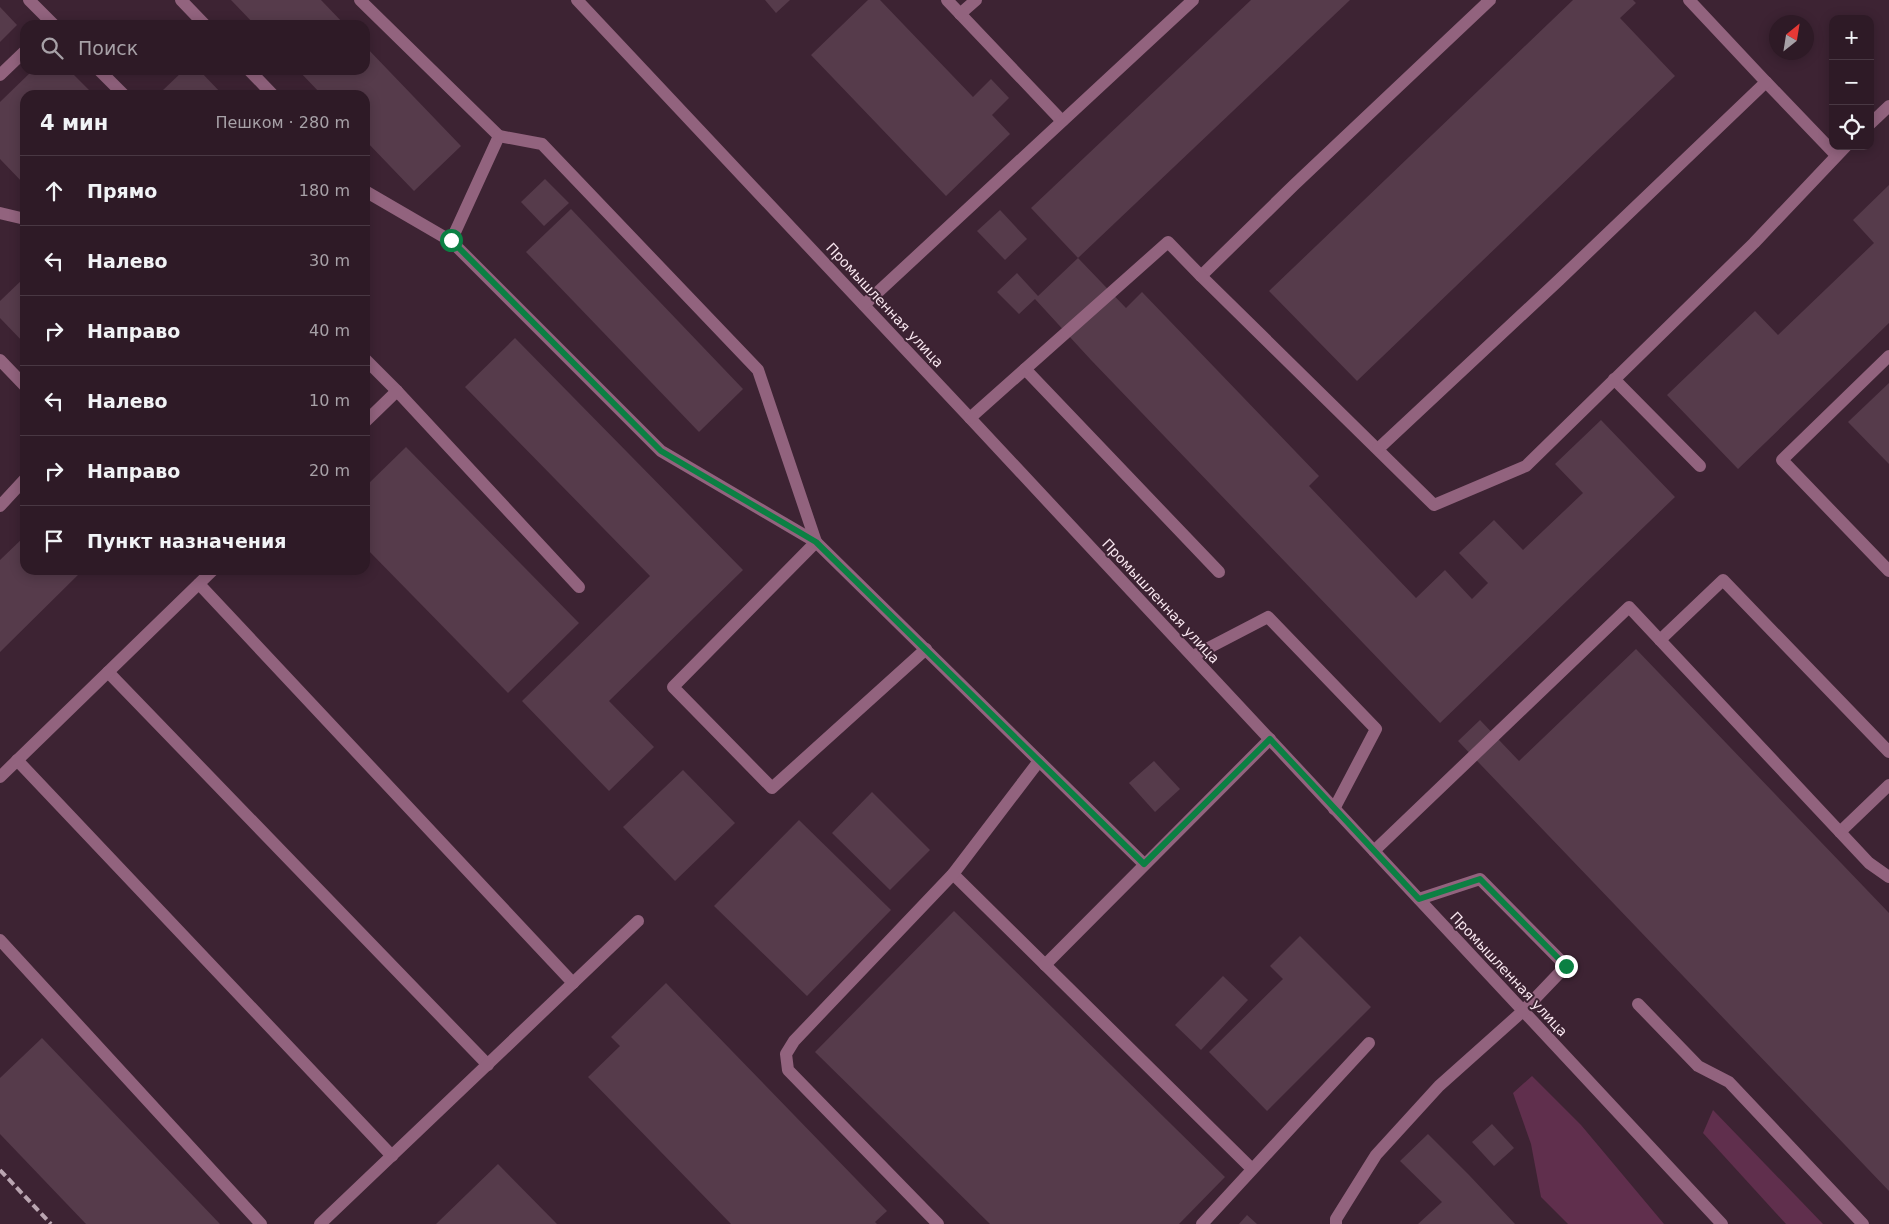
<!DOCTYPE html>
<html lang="ru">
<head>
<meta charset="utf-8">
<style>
	:root { --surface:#2e1a26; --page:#36232e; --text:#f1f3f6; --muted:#a7a1a7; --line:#493843 }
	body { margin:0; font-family:"DejaVu Sans",sans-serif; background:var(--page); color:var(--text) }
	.controls { position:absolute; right:15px; top:15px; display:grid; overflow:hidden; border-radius:10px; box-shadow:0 2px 12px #0003 }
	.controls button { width:45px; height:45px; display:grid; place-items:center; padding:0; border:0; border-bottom:1px solid var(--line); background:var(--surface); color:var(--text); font:25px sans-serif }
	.compass { position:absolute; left:1769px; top:15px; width:45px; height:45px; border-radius:50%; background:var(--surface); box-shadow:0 2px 12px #0003; rotate:30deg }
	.stop { position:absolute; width:15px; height:15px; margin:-11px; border:4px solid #0b8043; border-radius:50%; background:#fff }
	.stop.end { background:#0b8043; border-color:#fff; box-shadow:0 1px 5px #0008 }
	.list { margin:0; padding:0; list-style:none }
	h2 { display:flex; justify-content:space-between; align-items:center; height:65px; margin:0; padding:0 20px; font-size:21px }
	h2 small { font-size:16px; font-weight:400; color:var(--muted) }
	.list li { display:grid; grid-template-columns:32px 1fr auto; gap:15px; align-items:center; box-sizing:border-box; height:70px; padding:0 20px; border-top:1px solid var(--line) }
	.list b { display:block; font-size:19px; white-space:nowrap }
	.list em { font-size:16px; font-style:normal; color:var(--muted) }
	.icon { flex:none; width:28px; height:28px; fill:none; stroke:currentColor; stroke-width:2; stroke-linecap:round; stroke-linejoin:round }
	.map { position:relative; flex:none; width:1889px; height:1224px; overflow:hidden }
	.search { position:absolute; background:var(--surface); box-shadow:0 2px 12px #0003; left:20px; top:20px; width:350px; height:55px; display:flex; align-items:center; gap:12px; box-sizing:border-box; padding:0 18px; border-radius:15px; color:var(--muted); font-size:19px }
	.panel { position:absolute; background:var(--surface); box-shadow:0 2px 12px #0003; left:20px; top:90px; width:350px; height:485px; border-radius:15px }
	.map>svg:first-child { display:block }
</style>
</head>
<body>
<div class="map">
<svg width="1889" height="1224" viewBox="0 0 1889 1224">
	<rect width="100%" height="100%" fill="#3d2333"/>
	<g fill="#602f4d">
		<path d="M 1532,1076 L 1581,1125 L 1664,1224 L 1568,1224 L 1541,1197 L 1531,1144 L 1513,1093 Z"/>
		<path d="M 1713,1110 L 1823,1224 L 1786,1224 L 1703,1133 Z"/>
	</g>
	<g fill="#563b4b">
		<path d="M 231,0 L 321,0 L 345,25 L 255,25 Z"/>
		<path d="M 765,0 L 790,0 L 776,13 Z"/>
		<path d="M 868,0 L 880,0 L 973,97 L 991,79 L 1009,98 L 992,115 L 1010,134 L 946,196 L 811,55 Z"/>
		<path d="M 1251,0 L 1350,0 L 1078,258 L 1031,208 Z"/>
		<path d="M 1573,0 L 1633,0 L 1636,3 L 1620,18 L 1675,76 L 1357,381 L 1269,291 Z"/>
		<path d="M 0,7 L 17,25 L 0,42 Z"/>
		<path d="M 365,46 L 461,146 L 414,191 L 365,140 L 365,95 L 322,95 L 298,70 L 365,70 Z"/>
		<path d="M 33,70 L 69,70 L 94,95 L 25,95 L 25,185 L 0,159 L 0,102 Z"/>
		<path d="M 184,70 L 199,70 L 223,95 L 164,95 L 161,92 Z"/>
		<path d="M 545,179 L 569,203 L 544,226 L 521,202 Z"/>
		<path d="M 1889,185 L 1889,323 L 1738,469 L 1667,395 L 1755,311 L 1778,335 L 1874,243 L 1853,220 Z"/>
		<path d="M 571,209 L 743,389 L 699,432 L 526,252 Z"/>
		<path d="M 1000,210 L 1027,239 L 1005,260 L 977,231 Z"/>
		<path d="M 1078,258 L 1126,308 L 1142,292 L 1319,476 L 1309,486 L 1416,598 L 1445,570 L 1472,599 L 1488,583 L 1459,553 L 1494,520 L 1523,550 L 1583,493 L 1555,464 L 1601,420 L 1675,497 L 1440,723 L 1091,360 L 1035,299 L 1019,314 L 997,292 L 1017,273 L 1038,296 Z"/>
		<path d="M 25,277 L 25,344 L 0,318 L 0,301 Z"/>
		<path d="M 515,338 L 743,570 L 609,701 L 654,747 L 609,791 L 522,701 L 650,576 L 465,387 Z"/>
		<path d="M 1889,383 L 1889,464 L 1848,422 Z"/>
		<path d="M 406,447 L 579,623 L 508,693 L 365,547 L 365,487 Z"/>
		<path d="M 25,536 L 25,570 L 83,570 L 0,652 L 0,560 Z"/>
		<path d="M 1636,649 L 1889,913 L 1889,1191 L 1458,741 L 1480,720 L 1519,761 Z"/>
		<path d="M 1154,761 L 1180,789 L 1155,812 L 1129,783 Z"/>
		<path d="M 683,770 L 735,823 L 675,881 L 623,827 Z"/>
		<path d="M 872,792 L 930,850 L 890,890 L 832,833 Z"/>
		<path d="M 799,820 L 891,910 L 807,996 L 714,906 Z"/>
		<path d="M 954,911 L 1225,1177 L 1179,1224 L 990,1224 L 815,1052 Z"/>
		<path d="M 1300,936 L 1371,1007 L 1267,1111 L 1209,1052 L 1283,979 L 1270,966 Z"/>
		<path d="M 1223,976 L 1248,1000 L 1201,1050 L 1175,1025 Z"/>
		<path d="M 666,983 L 887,1211 L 875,1222 L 877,1224 L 731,1224 L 588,1077 L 620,1046 L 611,1037 Z"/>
		<path d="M 42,1038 L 220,1224 L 86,1224 L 0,1134 L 0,1078 Z"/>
		<path d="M 1492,1124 L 1514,1148 L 1494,1166 L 1472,1142 Z"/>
		<path d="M 1428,1134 L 1469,1175 L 1515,1224 L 1418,1224 L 1442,1202 L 1400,1161 Z"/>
		<path d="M 498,1164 L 557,1224 L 436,1224 Z"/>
		<path d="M 1247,1215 L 1257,1224 L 1239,1224 Z"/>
	</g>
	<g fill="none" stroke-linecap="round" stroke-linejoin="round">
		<g stroke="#92637e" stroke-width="12">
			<path d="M 29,0 L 54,25"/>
			<path d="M 181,0 L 205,25"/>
			<path d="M 360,0 L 499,136 L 451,241"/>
			<path d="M 577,0 L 970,418 L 1722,1224"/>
			<path d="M 947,0 L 1062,121"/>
			<path d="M 960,14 L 976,0"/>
			<path d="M 99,70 L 124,95"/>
			<path d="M 249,70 L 273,95"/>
			<path d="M 0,75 L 25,51"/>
			<path d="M 1766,82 L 1836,155"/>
			<path d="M 1870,124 L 1889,106"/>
			<path d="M 499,136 L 542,144 L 758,370 L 816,542 L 673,687 L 772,788 L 926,649"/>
			<path d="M 365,191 L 451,241 L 661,451 L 816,542 L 1144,864"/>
			<path d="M 0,213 L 25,219"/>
			<path d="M 1201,276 L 1294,185 L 1490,0"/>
			<path d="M 864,305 L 1193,0"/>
			<path d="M 1889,356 L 1782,460 L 1889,571"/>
			<path d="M 365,359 L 397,391 L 579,587"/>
			<path d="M 0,360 L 25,386"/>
			<path d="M 1025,369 L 1219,572"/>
			<path d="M 1614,379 L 1700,466"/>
			<path d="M 970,418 L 1168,242 L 1201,276 L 1434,505 L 1526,466 L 1754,243 L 1846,146"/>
			<path d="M 365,422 L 397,391"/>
			<path d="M 1378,449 L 1559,280 L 1766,82 L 1689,0"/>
			<path d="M 0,506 L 25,479"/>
			<path d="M 199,584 L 573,983"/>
			<path d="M 1660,640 L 1723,580 L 1889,752"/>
			<path d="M 1193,656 L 1268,617 L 1376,729 L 1334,809"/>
			<path d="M 108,672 L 488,1065"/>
			<path d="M 17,760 L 392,1156"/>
			<path d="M 0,777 L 213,570"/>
			<path d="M 1840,832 L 1889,785"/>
			<path d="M 1374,851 L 1629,607 L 1869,863 L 1889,877"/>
			<path d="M 953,874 L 1252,1169"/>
			<path d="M 0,940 L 261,1224"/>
			<path d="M 1045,965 L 1270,739"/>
			<path d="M 1638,1004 L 1698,1066 L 1729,1082 L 1863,1224"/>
			<path d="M 320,1224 L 638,921"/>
			<path d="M 938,1224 L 788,1070 L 786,1054 L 794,1041 L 953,874 L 1039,761"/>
			<path d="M 1202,1224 L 1369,1043"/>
			<path d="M 1336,1224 L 1336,1219 L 1376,1155 L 1439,1086 L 1523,1011 L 1566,966 L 1480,879 L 1419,899"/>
		</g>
		<path stroke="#baa5b1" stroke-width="4" stroke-dasharray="8 4" stroke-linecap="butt" d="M 0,1170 L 51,1224"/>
	</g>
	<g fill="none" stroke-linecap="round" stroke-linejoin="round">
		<path stroke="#0b8043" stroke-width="6" d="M 451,240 L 661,451 L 816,542 L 1144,864 L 1270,739 L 1419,899 L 1480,879 L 1566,966"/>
	</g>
	<g text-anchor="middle" stroke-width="4" stroke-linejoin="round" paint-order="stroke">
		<g font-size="14" fill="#f9e7f0" stroke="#3d2333">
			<text transform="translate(885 305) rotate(47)" y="5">Промышленная улица</text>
			<text transform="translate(1161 601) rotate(47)" y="5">Промышленная улица</text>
			<text transform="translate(1509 974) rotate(47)" y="5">Промышленная улица</text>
		</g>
	</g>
</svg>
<div class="controls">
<button>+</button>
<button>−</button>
<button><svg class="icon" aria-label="locate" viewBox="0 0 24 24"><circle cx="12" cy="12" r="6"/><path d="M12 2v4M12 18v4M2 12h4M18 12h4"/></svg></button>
</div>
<svg class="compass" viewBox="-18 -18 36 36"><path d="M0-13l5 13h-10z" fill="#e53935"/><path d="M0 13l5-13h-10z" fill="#a7a1a7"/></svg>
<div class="stop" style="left:451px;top:240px"></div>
<div class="stop end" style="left:1566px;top:966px"></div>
<div class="search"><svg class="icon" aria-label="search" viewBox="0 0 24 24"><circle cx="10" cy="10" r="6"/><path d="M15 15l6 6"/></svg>Поиск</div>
<section class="panel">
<h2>4 мин<small>Пешком · 280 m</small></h2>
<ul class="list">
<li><svg class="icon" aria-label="ahead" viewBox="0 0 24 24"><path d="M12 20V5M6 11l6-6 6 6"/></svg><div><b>Прямо</b></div><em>180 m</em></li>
<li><svg class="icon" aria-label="left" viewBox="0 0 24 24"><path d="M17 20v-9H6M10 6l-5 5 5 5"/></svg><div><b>Налево</b></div><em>30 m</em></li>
<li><svg class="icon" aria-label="right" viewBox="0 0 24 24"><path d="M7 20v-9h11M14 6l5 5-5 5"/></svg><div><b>Направо</b></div><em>40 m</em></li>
<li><svg class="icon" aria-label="left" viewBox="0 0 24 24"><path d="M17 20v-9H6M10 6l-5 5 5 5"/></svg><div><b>Налево</b></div><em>10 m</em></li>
<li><svg class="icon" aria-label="right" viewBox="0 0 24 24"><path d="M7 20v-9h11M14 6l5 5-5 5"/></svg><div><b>Направо</b></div><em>20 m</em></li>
<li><svg class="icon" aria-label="arrive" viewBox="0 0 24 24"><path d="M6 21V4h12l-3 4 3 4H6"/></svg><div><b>Пункт назначения</b></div></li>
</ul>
</section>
</div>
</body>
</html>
